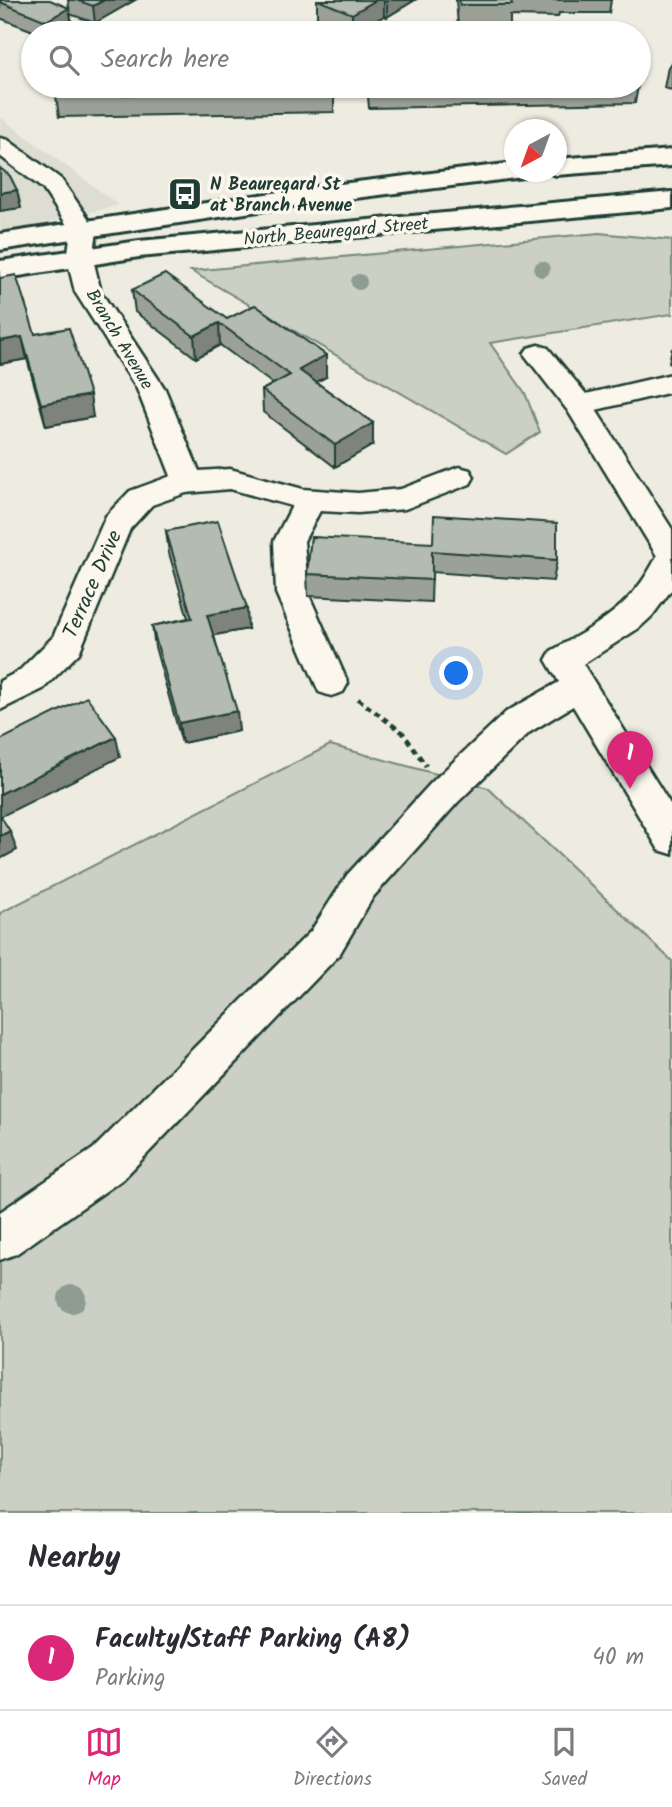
<!DOCTYPE html>
<html lang="en">
<head>
<meta charset="utf-8">
<style>
	:root { --surface:#fff; --page:#f7f7f7; --text:#2b2b33; --muted:#7c7c81; --line:#e1e1e2; --accent:#db2777 }
	body { margin:0; font-family:Kalam,sans-serif; background:var(--page); color:var(--text) }
	.compass { position:absolute; left:504px; top:119px; width:63px; height:63px; border-radius:50%; background:var(--surface); box-shadow:0 2px 5px #0004; rotate:221deg }
	.you { position:absolute; left:457px; top:674px; width:24px; height:24px; margin:-18px; border:5px solid #fff; border-radius:50%; background:#1a73e8; box-shadow:0 0 0 10px #1a73e833 }
	.badge { display:grid; place-items:center; width:46px; height:46px; border-radius:50%; background:var(--accent); color:#fff; font-size:23px; font-weight:700 }
	.pin { position:absolute; translate:-50% -58px; filter:drop-shadow(0 2px 4px #0008) }
	.pin::after { content:''; position:absolute; top:37px; width:24px; height:21px; background:inherit; clip-path:polygon(0 0,100% 0,50% 100%) }
	.list { margin:0; padding:0; list-style:none }
	h2 { display:flex; justify-content:space-between; align-items:center; height:91px; margin:0; padding:0 28px; font-size:30px }
	h2 small { font-size:23px; font-weight:400; color:var(--muted) }
	.list li { display:grid; grid-template-columns:46px 1fr auto; gap:21px; align-items:center; box-sizing:border-box; height:105px; padding:0 28px; border-top:2px solid var(--line) }
	.list b { display:block; font-size:26px; white-space:nowrap }
	.list p { margin:0; font-size:23px; white-space:nowrap; color:var(--muted) }
	.list em { font-size:23px; font-style:normal; color:var(--muted) }
	.icon { flex:none; width:38px; height:38px; fill:none; stroke:currentColor; stroke-width:2; stroke-linecap:round; stroke-linejoin:round }
	.map { position:relative; flex:none; width:672px; height:1513px; overflow:hidden }
	.search { position:absolute; background:var(--surface); box-shadow:0 2px 5px #0004; left:21px; right:21px; top:21px; height:77px; display:flex; align-items:center; gap:18px; box-sizing:border-box; padding:0 24px; border-radius:38px; color:var(--muted); font-size:26px }
	.sheet { height:196px; background:var(--surface) }
	nav { display:flex; justify-content:space-around; align-items:center; box-sizing:border-box; height:98px; border-top:2px solid var(--line); background:var(--surface); font-size:19px; color:var(--muted) }
	nav a { display:grid; justify-items:center; gap:4px }
	nav .on { color:var(--accent) }
	.map>svg:first-child { display:block }
</style>
</head>
<body>
<div class="map">
<svg width="672" height="1513" viewBox="0 0 672 1513">
	<rect width="100%" height="100%" fill="#eeece1"/>
	<filter id="ink" filterUnits="userSpaceOnUse"><feTurbulence type="fractalNoise" baseFrequency=".0143" numOctaves="2"/><feDisplacementMap in="SourceGraphic" scale="14" xChannelSelector="R" yChannelSelector="G"/><feConvolveMatrix kernelMatrix="1 2 1 2 8 2 1 2 1" color-interpolation-filters="sRGB"/></filter>
	<g filter="url(#ink)">
		<path fill="#ddddd2" d="M 0,117 L 119,205 L 32,227 L 0,232 Z"/>
		<g fill="#cbcfc4" stroke="#75867c" stroke-width="2">
			<path d="M 599,233 L 672,240 L 672,314 L 490,343 L 525,393 L 540,432 L 506,454 L 191,271 Z"/>
			<path d="M 330,745 L 488,788 L 672,961 L 672,1513 L 0,1513 L 0,913 Z"/>
		</g>
		<g fill="none" stroke-linecap="round" stroke-linejoin="round">
			<g stroke="#1f3d34" stroke-width="5">
				<g id="minor">
					<path d="M 0,138 L 8,140 L 61,179 L 97,231 L 93,259 L 101,292 L 165,389 L 199,471 L 230,469 L 303,489 L 358,493 L 401,489 L 459,467 L 470,470 L 474,477 L 470,484 L 405,509 L 358,513 L 320,511 L 304,541 L 308,593 L 348,683 L 343,692 L 331,696 L 319,692 L 276,593 L 274,541 L 292,506 L 230,489 L 186,493 L 152,505 L 130,529 L 79,653 L 43,689 L 0,710 L 0,681 L 19,671 L 53,637 L 106,516 L 130,491 L 171,476 L 137,389 L 75,292 L 67,259 L 71,231 L 43,189 L 0,156 Z"/>
					<path d="M 538,345 L 548,348 L 586,394 L 672,374 L 672,392 L 596,410 L 672,529 L 672,589 L 652,616 L 639,628 L 583,664 L 672,807 L 672,854 L 659,850 L 573,706 L 530,732 L 458,802 L 373,897 L 339,955 L 123,1179 L 16,1254 L 0,1260 L 0,1212 L 93,1149 L 311,931 L 347,875 L 432,782 L 506,712 L 559,682 L 546,660 L 551,651 C 600,623 631,608 657,556 L 568,411 L 524,354 L 528,348 Z"/>
				</g>
			</g>
			<g stroke="#1f3d34" stroke-width="6">
				<g id="major">
					<path d="M 672,150 L 672,166 L 556,175 L 546,172 L 556,172 L 556,159 Z"/>
					<path d="M 514,163 L 514,172 L 527,172 L 523,177 L 299,205 L 0,250 L 0,234 L 299,189 Z"/>
					<path d="M 672,192 L 672,208 L 139,257 L 0,279 L 0,261 L 139,241 Z"/>
				</g>
			</g>
			<path stroke="#1f3d34" stroke-width="4.5" stroke-dasharray="6 4.5" stroke-linecap="butt" d="M 358,699 L 403,733 L 426,766"/>
			<use href="#minor" fill="#fbf7ec" fill-rule="evenodd"/>
			<use href="#major" fill="#fbf7ec" fill-rule="evenodd"/>
		</g>
		<g fill="#8f9c92">
			<circle cx="542" cy="269" r="8"/>
			<circle cx="359" cy="282" r="8"/>
			<circle cx="72" cy="1299" r="14"/>
		</g>
		<g fill="#9ba197" stroke="#1f3d34" stroke-width="2">
			<path d="M 0,0 L 69,8 L 68,0 L 135,0 L 95,23 L 70,14 L 72,25 L 57,33 L 38,33 L 0,18 Z"/>
			<path d="M 317,0 L 415,0 L 387,17 L 384,16 L 354,33 L 348,33 L 317,20 Z"/>
			<path d="M 456,0 L 611,0 L 609,13 L 559,13 L 558,17 L 510,16 L 510,26 L 458,26 Z"/>
			<path d="M 672,62 L 672,90 L 664,88 L 668,67 Z"/>
			<path d="M 334,86 L 334,112 L 59,117 L 56,96 Z"/>
			<path d="M 367,86 L 638,86 L 635,103 L 369,108 Z"/>
			<path d="M 0,278 L 35,334 L 93,417 L 46,426 L 27,359 L 0,364 Z"/>
			<path d="M 132,290 L 227,319 L 326,377 L 316,382 L 373,423 L 373,445 L 335,467 L 263,412 L 262,390 L 273,384 L 220,345 L 196,358 L 135,312 Z"/>
			<path d="M 672,348 L 672,366 L 669,362 Z"/>
			<path d="M 166,531 L 248,629 L 214,635 L 239,731 L 182,743 L 155,647 L 152,626 L 188,618 L 169,553 Z"/>
			<path d="M 311,537 L 557,560 L 553,581 L 432,572 L 431,602 L 308,596 L 307,574 Z"/>
		</g>
		<g fill="#7e837b" stroke="#1f3d34" stroke-width="2">
			<path d="M 104,0 L 135,0 L 95,23 L 93,6 Z"/>
			<path d="M 376,0 L 384,0 L 384,16 L 354,33 L 352,33 L 352,14 Z"/>
			<path d="M 387,0 L 415,0 L 387,17 Z"/>
			<path d="M 69,8 L 72,25 L 57,33 L 48,33 L 46,21 Z"/>
			<path d="M 17,190 L 21,208 L 0,211 L 0,193 Z"/>
			<path d="M 219,323 L 220,345 L 196,358 L 194,336 Z"/>
			<path d="M 22,337 L 27,359 L 0,364 L 0,341 Z"/>
			<path d="M 326,355 L 326,377 L 300,391 L 299,370 Z"/>
			<path d="M 90,395 L 93,417 L 46,426 L 41,404 Z"/>
			<path d="M 373,423 L 373,445 L 335,467 L 335,445 Z"/>
			<path d="M 247,608 L 248,629 L 210,636 L 207,615 Z"/>
			<path d="M 237,711 L 239,731 L 182,743 L 179,723 Z"/>
			<path d="M 116,737 L 120,757 L 0,817 L 0,794 Z"/>
			<path d="M 10,831 L 17,850 L 0,859 L 0,836 Z"/>
		</g>
		<g fill="#b4bbb0" stroke="#1f3d34" stroke-width="2">
			<path d="M 0,0 L 50,0 L 69,8 L 46,21 L 0,2 Z"/>
			<path d="M 76,0 L 104,0 L 93,6 Z"/>
			<path d="M 318,0 L 376,0 L 352,14 Z"/>
			<path d="M 459,0 L 511,0 L 512,5 L 460,5 Z"/>
			<path d="M 57,86 L 334,86 L 334,90 L 56,96 Z"/>
			<path d="M 369,86 L 433,86 L 370,87 Z"/>
			<path d="M 0,168 L 10,176 L 17,190 L 0,193 Z"/>
			<path d="M 165,274 L 227,319 L 255,305 L 326,355 L 299,370 L 373,423 L 335,445 L 262,390 L 290,375 L 219,323 L 194,336 L 132,290 Z"/>
			<path d="M 16,275 L 35,334 L 69,328 L 90,395 L 41,404 L 22,337 L 0,341 L 0,278 Z"/>
			<path d="M 434,515 L 557,523 L 557,560 L 432,551 L 432,580 L 307,574 L 311,537 L 433,543 Z"/>
			<path d="M 218,521 L 247,608 L 207,615 L 237,711 L 179,723 L 152,626 L 192,618 L 166,531 Z"/>
			<path d="M 87,697 L 116,737 L 0,794 L 0,740 Z"/>
			<path d="M 0,815 L 10,831 L 0,836 Z"/>
		</g>
	</g>
	<defs>
		<g id="bus-square" transform="scale(1.75)"><rect x="-9" y="-9" width="18" height="18" rx="4" fill="#1f3d34" stroke="#fbf7ec"/><path d="M-5-6H5V4H4V6H2V4H-2V6H-4V4H-5ZM-3.5-4V0h7V-4ZM-3.5 1.2v1.5H-2V1.2ZM2 1.2v1.5H3.5V1.2Z" fill="#fff"/></g>
	</defs>
	<g fill-rule="evenodd">
		<use href="#bus-square" x="185" y="194"/>
	</g>
	<g text-anchor="middle" stroke-width="7" stroke-linejoin="round" paint-order="stroke">
		<g font-size="18" font-weight="bold" fill="#1f3d34" stroke="#fbf7ec" text-anchor="start">
			<text x="210" y="190">N Beauregard St<tspan x="210" dy="21">at Branch Avenue</tspan></text>
		</g>
		<g font-size="18" fill="#1f3d34" stroke="#fbf7ec">
			<text transform="translate(336 231) rotate(-5)" y="6">North Beauregard Street</text>
			<text transform="translate(120 339) rotate(59)" y="6">Branch Avenue</text>
		</g>
		<g font-size="21" fill="#1f3d34" stroke="#fbf7ec">
			<text transform="translate(92 584) rotate(-66)" y="7">Terrace Drive</text>
		</g>
	</g>
</svg>
<svg class="compass" viewBox="-18 -18 36 36"><path d="M0-13l5 13h-10z" fill="#e53935"/><path d="M0 13l5-13h-10z" fill="#7c7c81"/></svg>
<div class="you"></div>
<div class="pin badge" style="left:630px;top:789px">1</div>
<div class="search"><svg class="icon" aria-label="search" viewBox="0 0 24 24"><circle cx="10" cy="10" r="6"/><path d="M15 15l6 6"/></svg>Search here</div>
</div>
<section class="sheet">
<h2>Nearby<small></small></h2>
<ul class="list">
<li><span class="badge">1</span><div><b>Faculty/Staff Parking (A8)</b><p>Parking</p></div><em>40 m</em></li>
</ul>
</section>
<nav>
<a class="on"><svg class="icon" aria-label="map" viewBox="0 0 24 24"><path d="M3 6l6-2 6 2 6-2v14l-6 2-6-2-6 2zM9 4v14M15 6v14"/></svg>Map</a>
<a><svg class="icon" aria-label="directions" viewBox="0 0 24 24"><path d="M12 3l9 9-9 9-9-9zM9 14v-3h6M13 9l2 2-2 2"/></svg>Directions</a>
<a><svg class="icon" aria-label="saved" viewBox="0 0 24 24"><path d="M7 4h10v16l-5-4-5 4z"/></svg>Saved</a>
</nav>
</body>
</html>
